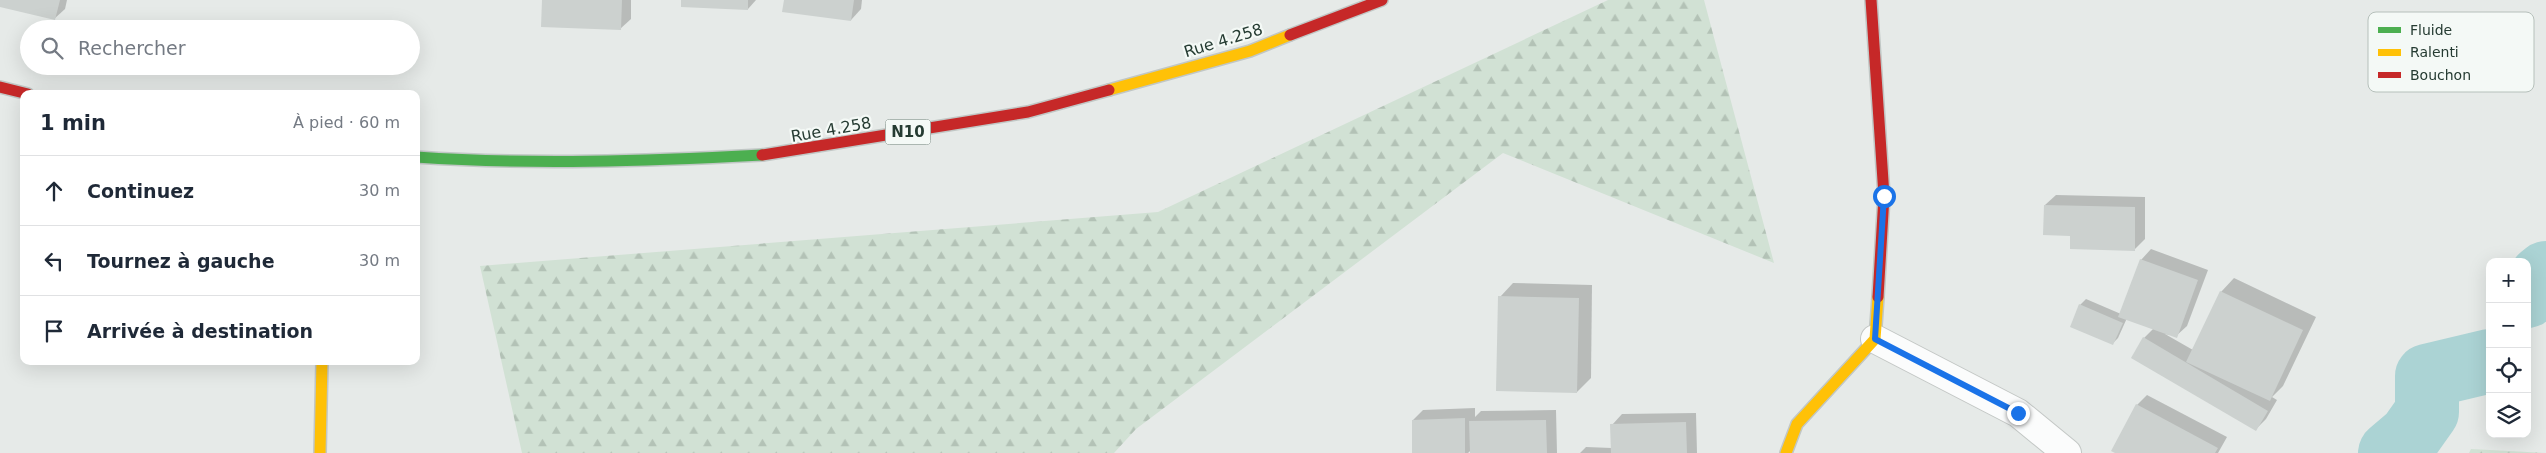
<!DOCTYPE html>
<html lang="fr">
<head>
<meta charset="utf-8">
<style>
	:root { --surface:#fff; --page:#f2f2f3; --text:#1f2937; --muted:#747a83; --line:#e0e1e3 }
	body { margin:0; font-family:"DejaVu Sans",sans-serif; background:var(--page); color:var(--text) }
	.controls { position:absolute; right:15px; bottom:15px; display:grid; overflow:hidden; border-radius:10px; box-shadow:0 5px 20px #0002 }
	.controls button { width:45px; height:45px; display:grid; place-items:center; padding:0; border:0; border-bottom:1px solid var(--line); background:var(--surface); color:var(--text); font:25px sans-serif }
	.stop { position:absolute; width:15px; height:15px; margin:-11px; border:4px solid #1a73e8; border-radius:50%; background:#fff }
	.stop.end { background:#1a73e8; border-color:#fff; box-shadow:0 1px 5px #0008 }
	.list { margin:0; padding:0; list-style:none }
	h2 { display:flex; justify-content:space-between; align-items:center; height:65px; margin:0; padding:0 20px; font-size:21px }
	h2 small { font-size:16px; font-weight:400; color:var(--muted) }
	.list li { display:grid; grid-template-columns:32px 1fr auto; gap:15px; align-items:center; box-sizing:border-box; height:70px; padding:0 20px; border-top:1px solid var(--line) }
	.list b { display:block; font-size:19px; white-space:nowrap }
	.list em { font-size:16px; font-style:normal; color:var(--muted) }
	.icon { flex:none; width:28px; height:28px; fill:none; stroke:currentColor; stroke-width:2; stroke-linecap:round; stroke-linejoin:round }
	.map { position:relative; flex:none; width:2546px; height:453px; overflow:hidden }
	.search { position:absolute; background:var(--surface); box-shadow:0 5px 20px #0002; left:20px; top:20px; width:400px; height:55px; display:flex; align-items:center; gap:12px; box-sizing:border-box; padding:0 18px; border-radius:28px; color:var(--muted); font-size:19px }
	.panel { position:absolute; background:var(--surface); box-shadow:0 5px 20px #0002; left:20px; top:90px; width:400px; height:275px; border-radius:10px }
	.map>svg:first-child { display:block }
</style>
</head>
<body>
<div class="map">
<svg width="2546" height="453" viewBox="0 0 2546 453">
	<defs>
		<pattern id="forest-firs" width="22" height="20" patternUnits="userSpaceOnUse" patternTransform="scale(1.25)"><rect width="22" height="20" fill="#d1e1d4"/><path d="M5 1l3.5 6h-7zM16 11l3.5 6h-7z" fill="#b3c2b6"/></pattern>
	</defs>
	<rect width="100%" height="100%" fill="#e6eae8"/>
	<g fill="url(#forest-firs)">
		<path d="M 1608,0 L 1704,0 L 1774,263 L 1503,153 L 1136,429 L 1114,453 L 522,453 L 480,266 L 1158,212 Z"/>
		<path d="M 2471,449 L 2546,453 L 2469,453 Z"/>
	</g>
	<g fill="#0003">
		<path d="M 0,0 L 67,0 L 65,9 L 54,19 L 0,6 Z"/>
		<path d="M 543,0 L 631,0 L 631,19 L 620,29 Z"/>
		<path d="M 682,0 L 756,0 L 748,9 Z"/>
		<path d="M 785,0 L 862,0 L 861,9 L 851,20 Z"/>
		<path d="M 2056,195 L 2145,197 L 2145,239 L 2134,250 L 2071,234 L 2045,205 Z"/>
		<path d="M 2151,249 L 2208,270 L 2187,326 L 2176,336 L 2165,334 L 2193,350 L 2221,292 L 2234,278 L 2316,317 L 2283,386 L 2272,397 L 2277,400 L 2266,419 L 2255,430 L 2144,338 L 2154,328 L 2127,318 L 2118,338 L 2113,343 L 2080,305 L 2086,299 L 2121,314 L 2141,260 Z"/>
		<path d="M 1513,283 L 1592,285 L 1591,378 L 1577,392 L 1500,297 Z"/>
		<path d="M 2147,395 L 2227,437 L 2218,453 L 2117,453 L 2137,405 Z"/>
		<path d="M 1475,408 L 1475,417 L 1481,411 L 1556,410 L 1557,453 L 1471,453 L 1471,450 L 1468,453 L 1413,453 L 1413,420 L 1423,410 Z"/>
		<path d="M 1696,413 L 1697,453 L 1580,453 L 1586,447 L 1612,448 L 1612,425 L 1622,414 Z"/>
	</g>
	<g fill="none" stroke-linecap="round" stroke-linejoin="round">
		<g stroke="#abd3d4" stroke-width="64">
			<path d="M 2527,296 L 2541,277 L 2546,273"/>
			<path d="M 2390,453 L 2410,436 L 2427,412 L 2427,376 L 2490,361"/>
		</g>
	</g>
	<g fill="#ccd1cf">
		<path d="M 0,0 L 60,0 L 55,20 L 0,7 Z"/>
		<path d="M 542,0 L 622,0 L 621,30 L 541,27 Z"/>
		<path d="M 681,0 L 748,0 L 748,10 L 681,7 Z"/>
		<path d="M 784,0 L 854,0 L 851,21 L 782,12 Z"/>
		<path d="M 2044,205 L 2135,207 L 2135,251 L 2070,249 L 2070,236 L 2043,235 Z"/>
		<path d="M 2140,259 L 2198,280 L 2177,338 L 2118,317 Z"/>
		<path d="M 2220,291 L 2303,330 L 2270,401 L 2186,362 Z"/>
		<path d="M 1498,296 L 1579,298 L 1577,393 L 1496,391 Z"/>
		<path d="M 2079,304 L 2123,323 L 2113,345 L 2070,327 Z"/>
		<path d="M 2143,337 L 2268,411 L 2256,431 L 2131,358 Z"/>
		<path d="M 2136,404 L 2218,448 L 2215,453 L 2115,453 L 2111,451 Z"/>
		<path d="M 1465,418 L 1465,453 L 1412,453 L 1412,420 Z"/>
		<path d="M 1546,420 L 1547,453 L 1470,453 L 1469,421 Z"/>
		<path d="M 1686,422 L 1687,453 L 1611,453 L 1610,424 Z"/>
	</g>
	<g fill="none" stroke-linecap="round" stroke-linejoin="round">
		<g stroke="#c3c7c5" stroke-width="30">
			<path id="street" d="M 1875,339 L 2018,413 L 2067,453"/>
		</g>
		<g stroke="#c1c7c5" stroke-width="14">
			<path id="fast" d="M 416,157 C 532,165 646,161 762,155"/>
		</g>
		<g stroke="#c1c7c5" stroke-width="14">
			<g id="slow">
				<path d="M 1109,90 L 1250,51 L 1290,35"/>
				<path d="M 320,453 L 322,361"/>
				<path d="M 1786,453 L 1797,424 L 1875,339 L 1878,297"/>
			</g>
		</g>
		<g stroke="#c1c7c5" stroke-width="14">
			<g id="jam">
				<path d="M 1871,0 L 1884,196 L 1878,297"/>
				<path d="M 1290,35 L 1382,0"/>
				<path d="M 0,87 L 28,94"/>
				<path d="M 762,155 L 1028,112 L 1109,90"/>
			</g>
		</g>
		<use href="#street" stroke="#fbfcfc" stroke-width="28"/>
		<use href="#fast" stroke="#4caf50" stroke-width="11"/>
		<use href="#slow" stroke="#ffc107" stroke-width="11"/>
		<use href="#jam" stroke="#c62828" stroke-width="11"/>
	</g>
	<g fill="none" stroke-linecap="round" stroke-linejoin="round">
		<path stroke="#1a73e8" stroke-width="6" d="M 1884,196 L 1875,339 L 2018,413"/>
	</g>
	<g text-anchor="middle" stroke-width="4.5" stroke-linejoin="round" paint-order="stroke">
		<rect fill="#f4f9f6" stroke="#63746d" stroke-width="1" x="885.5" y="119.5" width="45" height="25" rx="4"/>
		<g font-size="15" font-weight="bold" fill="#253b32">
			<text x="908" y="137">N10</text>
		</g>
		<g font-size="16" fill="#253b32" stroke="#f4f9f6">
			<text transform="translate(1223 40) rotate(-17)" y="6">Rue 4.258</text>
			<text transform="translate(831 129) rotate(-10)" y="6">Rue 4.258</text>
		</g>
	</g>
	<rect x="2368" y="12" width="166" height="80" rx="8" fill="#f4f9f6" stroke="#b6c0bb" stroke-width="1"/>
	<rect x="2378" y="27" width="23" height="6" fill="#4caf50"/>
	<rect x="2378" y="49" width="23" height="7" fill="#ffc107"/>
	<rect x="2378" y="72" width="23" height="6" fill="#c62828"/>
	<g font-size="14" fill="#253b32">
		<text x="2410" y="35">Fluide</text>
		<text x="2410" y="57">Ralenti</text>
		<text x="2410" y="80">Bouchon</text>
	</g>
</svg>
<div class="controls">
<button>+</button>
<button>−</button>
<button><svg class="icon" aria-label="locate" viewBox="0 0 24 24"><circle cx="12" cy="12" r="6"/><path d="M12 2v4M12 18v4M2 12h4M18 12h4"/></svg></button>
<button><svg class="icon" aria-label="layers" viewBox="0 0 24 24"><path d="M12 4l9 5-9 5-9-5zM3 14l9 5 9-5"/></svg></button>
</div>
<div class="stop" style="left:1884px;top:196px"></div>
<div class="stop end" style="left:2018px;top:413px"></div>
<div class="search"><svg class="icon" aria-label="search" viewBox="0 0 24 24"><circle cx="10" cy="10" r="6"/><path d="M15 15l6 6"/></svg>Rechercher</div>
<section class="panel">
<h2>1 min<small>À pied · 60 m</small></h2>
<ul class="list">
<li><svg class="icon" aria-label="ahead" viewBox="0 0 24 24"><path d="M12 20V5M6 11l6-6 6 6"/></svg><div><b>Continuez</b></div><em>30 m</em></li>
<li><svg class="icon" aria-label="left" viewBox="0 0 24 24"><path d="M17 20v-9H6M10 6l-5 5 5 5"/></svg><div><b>Tournez à gauche</b></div><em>30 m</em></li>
<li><svg class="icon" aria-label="arrive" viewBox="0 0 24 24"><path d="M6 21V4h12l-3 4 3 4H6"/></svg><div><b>Arrivée à destination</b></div></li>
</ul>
</section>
</div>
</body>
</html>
